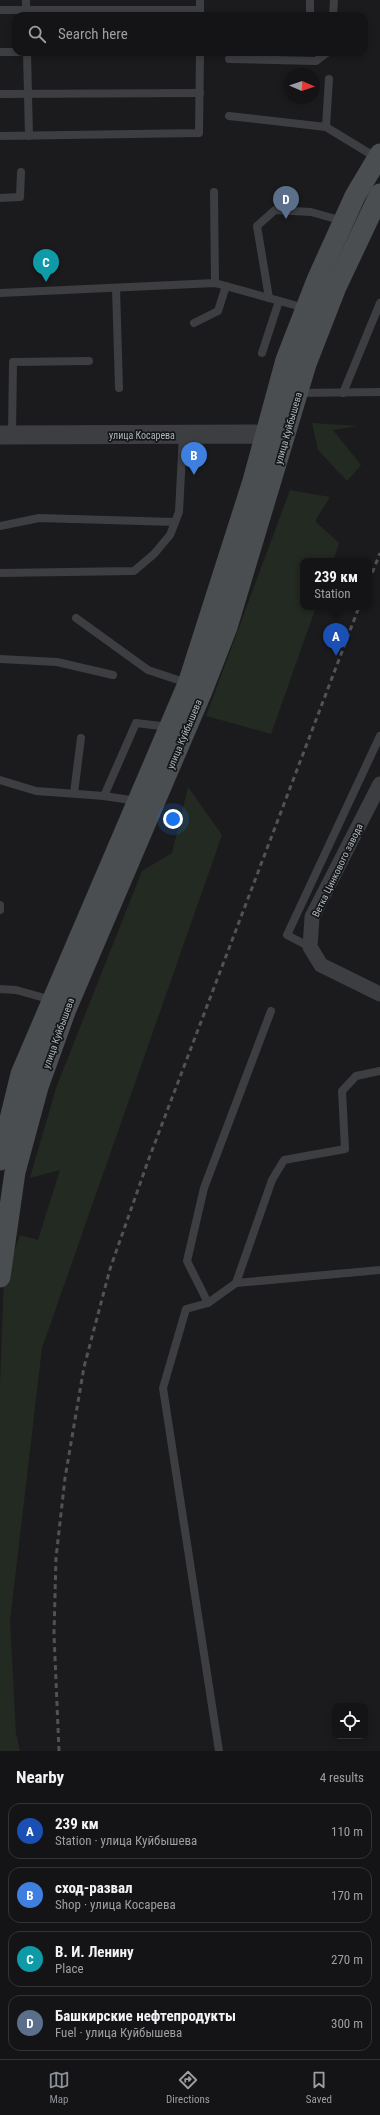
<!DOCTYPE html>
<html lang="en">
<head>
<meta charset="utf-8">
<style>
	:root { --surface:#141416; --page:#212123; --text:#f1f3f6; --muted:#9d9ea1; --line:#333335; --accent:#8c9099 }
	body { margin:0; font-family:"Roboto Condensed",sans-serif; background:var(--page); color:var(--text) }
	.controls { position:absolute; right:12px; bottom:12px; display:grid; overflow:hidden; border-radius:8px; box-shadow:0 2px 6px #0003 }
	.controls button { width:36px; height:36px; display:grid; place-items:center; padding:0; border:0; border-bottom:1px solid var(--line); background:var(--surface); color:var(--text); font:20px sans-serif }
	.compass { position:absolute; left:284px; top:68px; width:36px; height:36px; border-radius:50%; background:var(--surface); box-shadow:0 2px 6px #0003; rotate:92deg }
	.you { position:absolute; left:173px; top:819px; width:14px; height:14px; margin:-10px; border:3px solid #fff; border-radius:50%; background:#1a73e8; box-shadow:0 0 0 6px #1a73e833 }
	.badge { display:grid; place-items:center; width:26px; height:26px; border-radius:50%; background:var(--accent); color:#fff; font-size:13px; font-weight:700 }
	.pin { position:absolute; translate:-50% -33px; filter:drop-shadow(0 1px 2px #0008) }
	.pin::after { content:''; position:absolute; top:21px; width:14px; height:12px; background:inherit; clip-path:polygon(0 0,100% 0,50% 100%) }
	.popup { position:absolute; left:300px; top:558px; width:72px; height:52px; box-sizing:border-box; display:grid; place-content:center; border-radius:8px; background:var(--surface); filter:drop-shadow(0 1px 3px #0005); font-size:13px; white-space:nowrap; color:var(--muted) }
	.popup b { font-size:15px; color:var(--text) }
	.popup::after { content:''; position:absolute; left:50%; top:100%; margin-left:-8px; border:8px solid transparent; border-top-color:var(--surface) }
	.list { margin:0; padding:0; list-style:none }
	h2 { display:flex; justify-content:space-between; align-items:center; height:52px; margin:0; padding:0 16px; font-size:17px }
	h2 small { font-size:13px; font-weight:400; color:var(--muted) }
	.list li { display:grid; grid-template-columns:26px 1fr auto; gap:12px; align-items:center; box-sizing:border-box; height:56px; margin:0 8px 8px; padding:0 8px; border:1px solid var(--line); border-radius:12px }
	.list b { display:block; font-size:15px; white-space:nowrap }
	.list p { margin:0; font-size:13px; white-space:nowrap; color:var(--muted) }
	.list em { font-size:13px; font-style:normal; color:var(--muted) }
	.icon { flex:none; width:22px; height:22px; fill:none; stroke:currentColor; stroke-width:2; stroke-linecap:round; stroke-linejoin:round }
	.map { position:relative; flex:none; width:380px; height:1751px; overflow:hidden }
	.search { position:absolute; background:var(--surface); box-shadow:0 2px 6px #0003; left:12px; right:12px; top:12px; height:44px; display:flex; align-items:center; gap:10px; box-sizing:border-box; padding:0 14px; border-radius:12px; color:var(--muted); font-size:15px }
	.sheet { height:308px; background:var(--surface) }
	nav { display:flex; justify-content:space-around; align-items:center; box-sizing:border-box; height:56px; border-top:1px solid var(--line); background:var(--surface); font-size:11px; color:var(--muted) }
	nav a { display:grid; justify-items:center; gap:2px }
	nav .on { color:var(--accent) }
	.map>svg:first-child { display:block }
</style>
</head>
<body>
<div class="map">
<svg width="380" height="1751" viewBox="0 0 380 1751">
	<rect width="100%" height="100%" fill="#1b1b1d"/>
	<g fill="#232a22">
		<path d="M 312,423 L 357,426 L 333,430 L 361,465 L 347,481 L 318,450 Z"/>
		<path d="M 290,490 L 330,497 L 315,521 L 339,543 L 333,561 L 303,561 L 303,607 L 316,607 L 271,734 L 206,716 Z"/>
		<path d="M 188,787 L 222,835 L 42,1348 L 10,1621 L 16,1733 L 20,1751 L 0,1751 L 0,1384 L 4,1280 L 20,1235 L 38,1240 L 60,1170 L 30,1178 L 56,1088 L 142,871 L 172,853 Z"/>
	</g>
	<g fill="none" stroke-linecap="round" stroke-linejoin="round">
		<g stroke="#3c3e42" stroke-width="8">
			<path d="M 26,0 L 26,16"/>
			<path d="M 0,10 L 200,10"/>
			<path d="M 200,16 L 200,0"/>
			<path d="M 310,16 L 310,0"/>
			<path d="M 333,16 L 334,0"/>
			<path d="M 0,52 L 200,52"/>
			<path d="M 27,52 L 29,136"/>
			<path d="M 229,59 L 316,61 L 328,52"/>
			<path d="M 0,94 L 200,93"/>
			<path d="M 229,116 L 326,127 L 377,158"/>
			<path d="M 326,127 L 329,79"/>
			<path d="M 0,136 L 199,133 L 200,52"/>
			<path d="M 214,192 L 215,283"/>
			<path d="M 0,198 L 20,197 L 21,172"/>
			<path d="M 116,288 L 119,388"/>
			<path d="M 0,293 L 215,283 L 305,308"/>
			<path d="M 269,298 L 257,226 L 275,210 L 311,212 L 343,221"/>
			<path d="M 194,323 L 218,311 L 226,286"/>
			<path d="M 262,353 L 279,301"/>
			<path d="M 298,393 L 380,392"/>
			<path d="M 343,393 L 380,303"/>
			<path d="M 12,435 L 13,362 L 89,361"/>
			<path d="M 0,526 L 39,518 L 175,522"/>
			<path d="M 0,573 L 134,571 L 154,554 L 170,535 L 179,512 L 183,434"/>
			<path d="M 76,618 L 148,670 L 187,683"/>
			<path d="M 0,659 L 57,662 L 113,675"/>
			<path d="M 0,780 L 36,791 L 104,796 L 137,801"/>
			<path d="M 74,793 L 81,738"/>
			<path d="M 104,796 L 136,723 L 169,727"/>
			<path d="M 0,905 L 0,910"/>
			<path d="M 310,947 L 287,935 L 380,736"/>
			<path d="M 0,989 L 16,990 L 52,1000"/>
			<path d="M 236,1283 L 380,1270"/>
			<path d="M 208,1303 L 187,1261 L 204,1188 L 271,1011"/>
			<path d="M 219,1751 L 163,1388 L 186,1309 L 208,1303 L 236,1283 L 272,1180 L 284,1160 L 345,1149 L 342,1091 L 356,1076 L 380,1071"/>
		</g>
		<path stroke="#3c3e42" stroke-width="15" d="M 380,784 L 312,917 L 310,947 L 321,965 L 380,994"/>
		<path stroke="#3c3e42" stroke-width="19" d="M 0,435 L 255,434 L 266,436"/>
		<g stroke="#4a4e51" stroke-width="21">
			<path d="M 0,1160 L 21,1074 L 188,684 L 253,481 L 286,360 L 317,280 L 355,196 L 380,154"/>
			<path d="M 0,1277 L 15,1172 L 38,1087 L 66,1009 L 202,691 L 227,627 L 306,364 L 336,287 L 380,194"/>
		</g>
		<g stroke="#4f5356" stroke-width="3" stroke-dasharray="5 4" stroke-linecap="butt">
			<path d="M 369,581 L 380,553"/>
			<path d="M 59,1751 L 54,1634 L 56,1558 L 65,1478 L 84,1367 L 110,1269 L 148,1161 L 359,607"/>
		</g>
	</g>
	<g text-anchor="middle" stroke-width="3.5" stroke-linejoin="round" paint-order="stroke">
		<g font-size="10" fill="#aeb5bb" stroke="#151618">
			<text transform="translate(288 428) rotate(-74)" y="4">улица Куйбышева</text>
			<text x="142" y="439">улица Косарева</text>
			<text transform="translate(184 734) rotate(-67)" y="4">улица Куйбышева</text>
			<text transform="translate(337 870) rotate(-64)" y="4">Ветка Цинкового завода</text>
			<text transform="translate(58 1033) rotate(-70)" y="4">улица Куйбышева</text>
		</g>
	</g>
</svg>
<div class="controls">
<button><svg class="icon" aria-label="locate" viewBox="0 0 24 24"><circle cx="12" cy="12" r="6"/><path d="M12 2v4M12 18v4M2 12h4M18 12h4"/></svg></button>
</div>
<svg class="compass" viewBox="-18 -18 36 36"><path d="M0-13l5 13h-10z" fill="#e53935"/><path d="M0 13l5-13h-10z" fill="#9d9ea1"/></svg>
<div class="you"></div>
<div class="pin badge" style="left:336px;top:656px;background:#1a4fb4">A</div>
<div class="popup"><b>239 км</b>Station</div>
<div class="pin badge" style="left:194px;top:475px;background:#3f7fe0">B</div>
<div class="pin badge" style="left:46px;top:282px;background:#0f9aa8">C</div>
<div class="pin badge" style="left:286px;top:219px;background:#5c6f8a">D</div>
<div class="search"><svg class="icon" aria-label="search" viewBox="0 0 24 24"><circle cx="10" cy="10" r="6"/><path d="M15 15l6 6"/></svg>Search here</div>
</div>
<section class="sheet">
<h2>Nearby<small>4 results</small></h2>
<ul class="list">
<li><span class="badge" style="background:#1a4fb4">A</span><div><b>239 км</b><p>Station · улица Куйбышева</p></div><em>110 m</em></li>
<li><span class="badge" style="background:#3f7fe0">B</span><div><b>сход-развал</b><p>Shop · улица Косарева</p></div><em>170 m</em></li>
<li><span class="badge" style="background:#0f9aa8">C</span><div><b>В. И. Ленину</b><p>Place</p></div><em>270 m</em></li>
<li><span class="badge" style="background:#5c6f8a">D</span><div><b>Башкирские нефтепродукты</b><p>Fuel · улица Куйбышева</p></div><em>300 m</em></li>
</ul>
</section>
<nav>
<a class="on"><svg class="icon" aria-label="map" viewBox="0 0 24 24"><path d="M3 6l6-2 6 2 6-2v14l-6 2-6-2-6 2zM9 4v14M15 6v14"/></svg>Map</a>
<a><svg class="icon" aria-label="directions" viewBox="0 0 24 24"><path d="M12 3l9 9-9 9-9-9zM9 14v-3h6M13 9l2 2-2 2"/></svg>Directions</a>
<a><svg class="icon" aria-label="saved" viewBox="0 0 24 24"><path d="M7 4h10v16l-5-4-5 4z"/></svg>Saved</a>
</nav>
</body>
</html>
